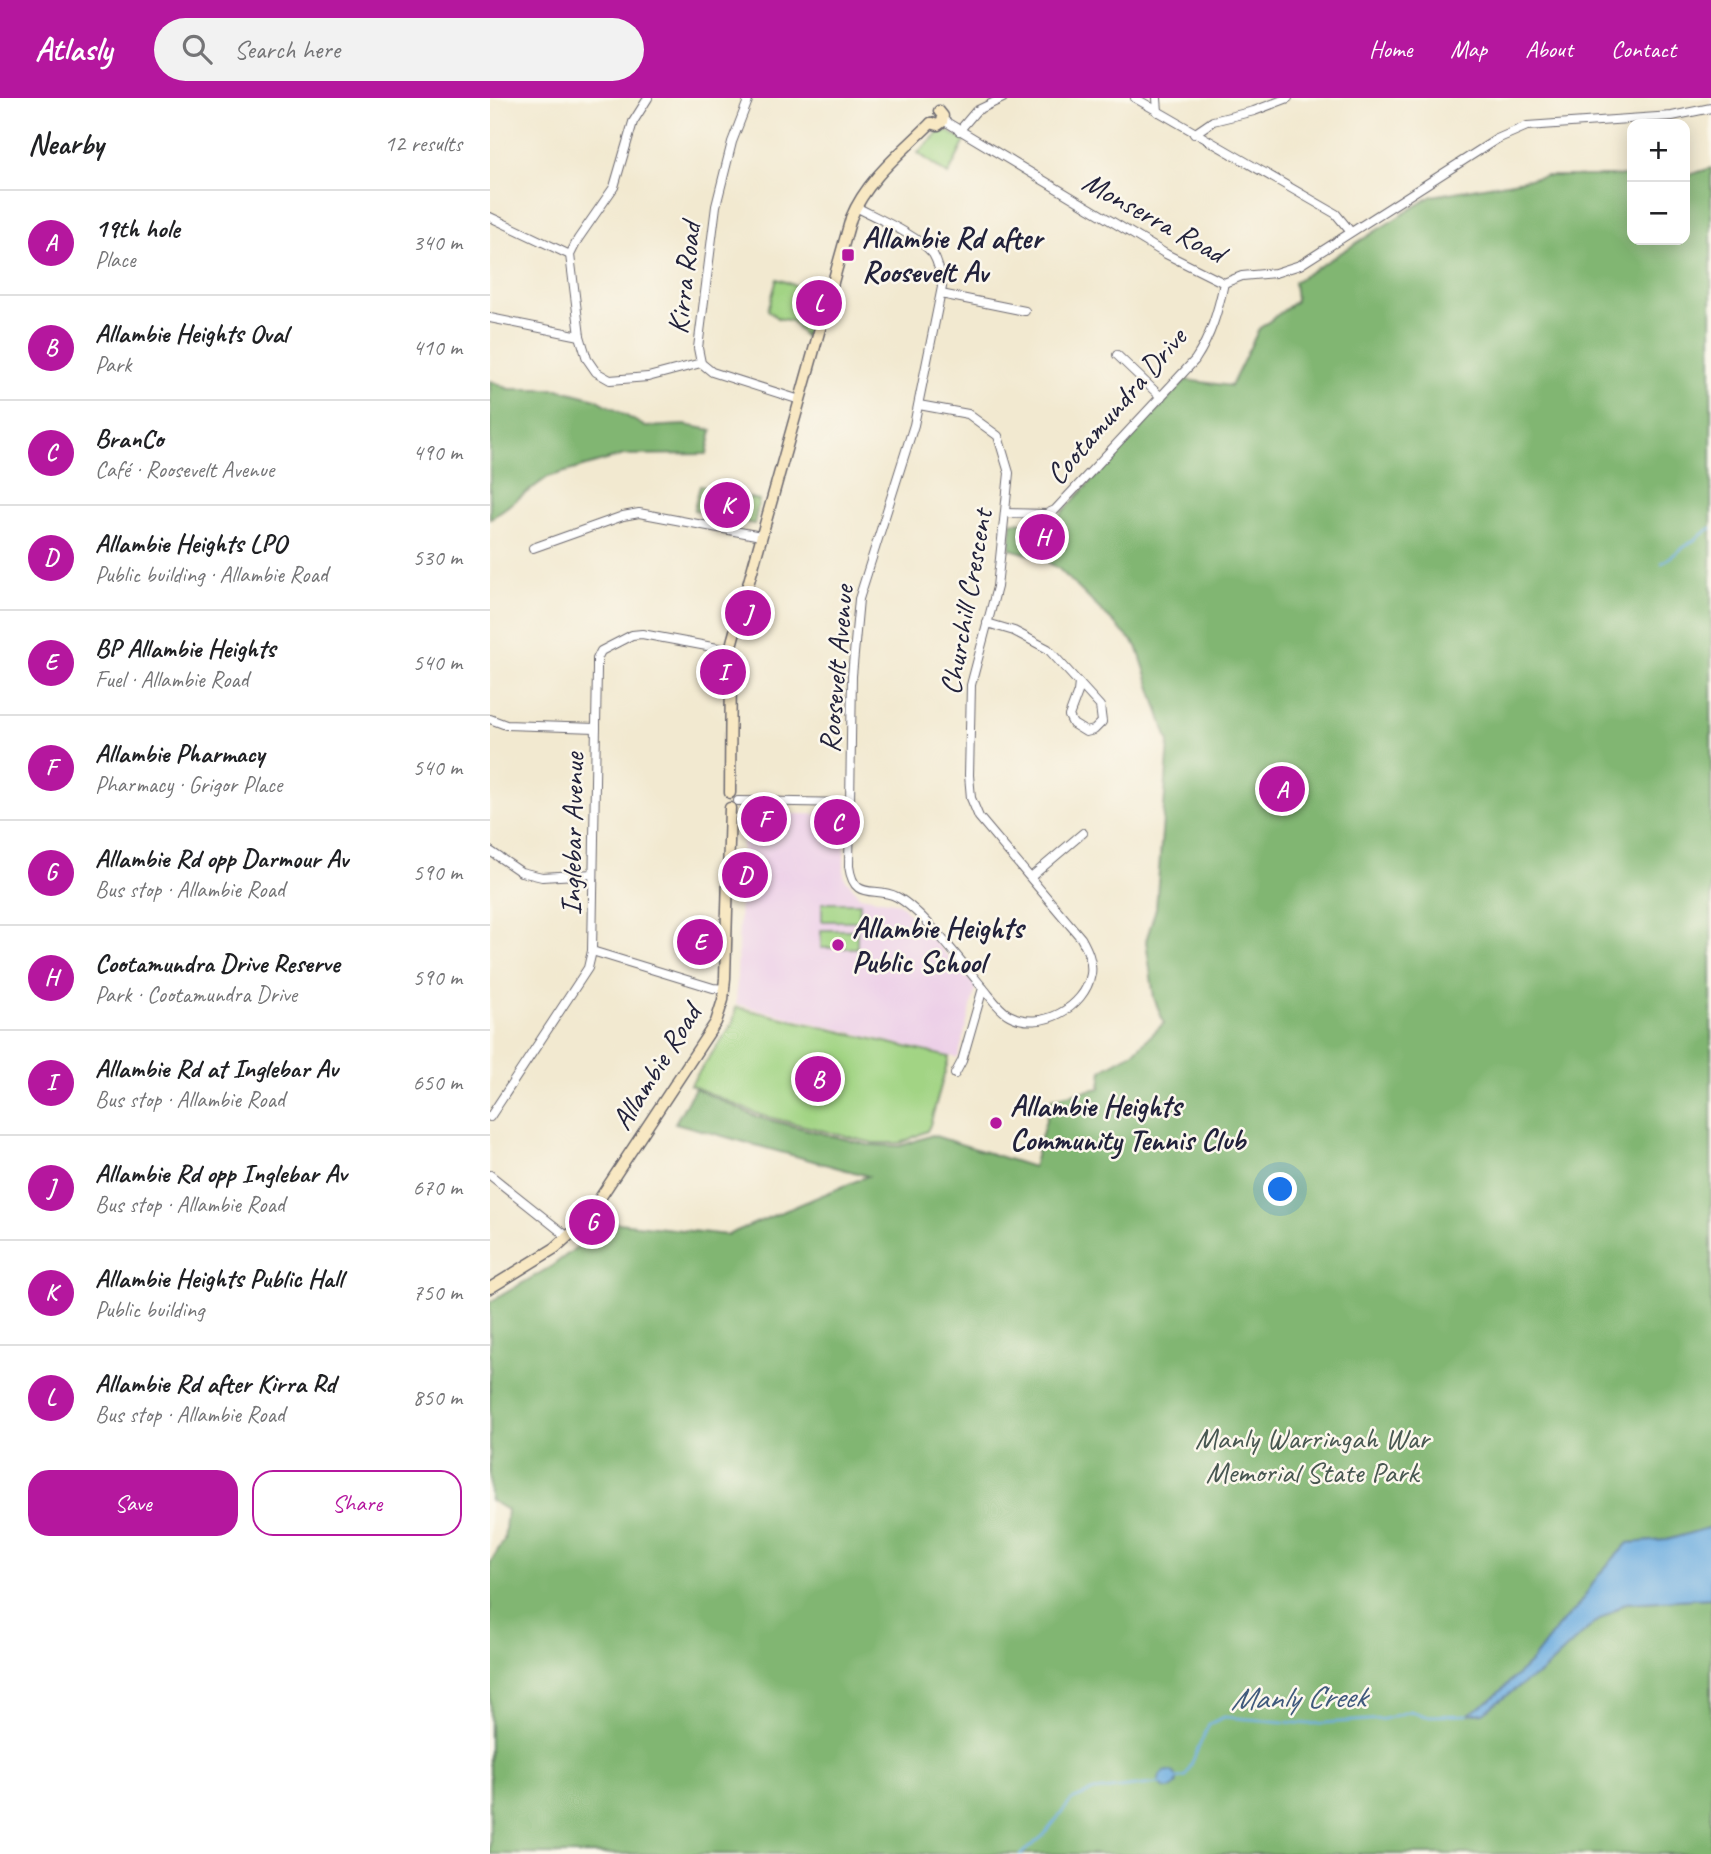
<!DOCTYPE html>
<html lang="en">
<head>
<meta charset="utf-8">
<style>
	:root { --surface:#fff; --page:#f2f2f2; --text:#202124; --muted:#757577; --line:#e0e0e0; --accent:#b5179e }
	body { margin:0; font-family:Caveat,sans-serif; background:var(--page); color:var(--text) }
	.controls { position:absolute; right:21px; top:21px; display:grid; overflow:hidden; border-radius:14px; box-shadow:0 4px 18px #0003 }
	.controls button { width:63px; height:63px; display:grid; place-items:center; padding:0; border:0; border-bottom:2px solid var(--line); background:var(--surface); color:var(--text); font:35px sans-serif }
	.you { position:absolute; left:791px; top:1092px; width:24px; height:24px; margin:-18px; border:5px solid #fff; border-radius:50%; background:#1a73e8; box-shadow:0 0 0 10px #1a73e833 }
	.badge { display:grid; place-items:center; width:46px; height:46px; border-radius:50%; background:var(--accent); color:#fff; font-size:23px; font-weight:700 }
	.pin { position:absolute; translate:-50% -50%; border:4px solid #fff; box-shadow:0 2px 7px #0006 }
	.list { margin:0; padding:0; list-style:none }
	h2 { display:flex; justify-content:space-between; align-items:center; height:91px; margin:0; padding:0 28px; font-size:30px }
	h2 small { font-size:23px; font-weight:400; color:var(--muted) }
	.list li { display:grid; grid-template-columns:46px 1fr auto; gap:21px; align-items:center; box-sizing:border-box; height:105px; padding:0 28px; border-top:2px solid var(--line) }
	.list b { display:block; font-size:26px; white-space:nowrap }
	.list p { margin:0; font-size:23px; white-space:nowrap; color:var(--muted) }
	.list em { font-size:23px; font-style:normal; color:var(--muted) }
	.actions { display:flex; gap:14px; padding:21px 28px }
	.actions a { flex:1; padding:16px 0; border:2px solid var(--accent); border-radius:21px; text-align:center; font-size:24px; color:var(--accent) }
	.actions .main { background:var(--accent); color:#fff }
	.icon { flex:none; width:38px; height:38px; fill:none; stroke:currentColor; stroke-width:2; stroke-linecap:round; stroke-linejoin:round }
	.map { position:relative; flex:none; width:1221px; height:1756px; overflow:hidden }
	header { display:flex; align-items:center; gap:42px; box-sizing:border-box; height:98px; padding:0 35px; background:var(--accent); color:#fff }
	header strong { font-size:33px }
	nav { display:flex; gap:38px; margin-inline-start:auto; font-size:24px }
	.search { width:490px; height:63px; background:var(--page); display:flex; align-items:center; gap:18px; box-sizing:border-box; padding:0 24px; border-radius:38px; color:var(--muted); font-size:26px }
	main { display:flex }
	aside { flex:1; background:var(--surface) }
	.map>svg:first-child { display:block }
</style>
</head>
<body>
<header>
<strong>Atlasly</strong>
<div class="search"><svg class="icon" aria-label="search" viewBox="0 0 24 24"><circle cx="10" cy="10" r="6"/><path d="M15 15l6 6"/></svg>Search here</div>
<nav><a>Home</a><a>Map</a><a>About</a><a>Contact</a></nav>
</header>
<main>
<aside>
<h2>Nearby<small>12 results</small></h2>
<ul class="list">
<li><span class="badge">A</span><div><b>19th hole</b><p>Place</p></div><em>340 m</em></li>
<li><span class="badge">B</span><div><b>Allambie Heights Oval</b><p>Park</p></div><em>410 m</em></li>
<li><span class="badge">C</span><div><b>BranCo</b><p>Café · Roosevelt Avenue</p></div><em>490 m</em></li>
<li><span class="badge">D</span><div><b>Allambie Heights LPO</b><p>Public building · Allambie Road</p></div><em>530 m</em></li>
<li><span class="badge">E</span><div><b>BP Allambie Heights</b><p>Fuel · Allambie Road</p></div><em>540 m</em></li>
<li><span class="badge">F</span><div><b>Allambie Pharmacy</b><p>Pharmacy · Grigor Place</p></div><em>540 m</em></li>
<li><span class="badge">G</span><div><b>Allambie Rd opp Darmour Av</b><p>Bus stop · Allambie Road</p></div><em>590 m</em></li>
<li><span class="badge">H</span><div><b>Cootamundra Drive Reserve</b><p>Park · Cootamundra Drive</p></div><em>590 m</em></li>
<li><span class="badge">I</span><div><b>Allambie Rd at Inglebar Av</b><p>Bus stop · Allambie Road</p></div><em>650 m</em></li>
<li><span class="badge">J</span><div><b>Allambie Rd opp Inglebar Av</b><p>Bus stop · Allambie Road</p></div><em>670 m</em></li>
<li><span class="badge">K</span><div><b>Allambie Heights Public Hall</b><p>Public building</p></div><em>750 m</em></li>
<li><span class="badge">L</span><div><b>Allambie Rd after Kirra Rd</b><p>Bus stop · Allambie Road</p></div><em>850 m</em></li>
</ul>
<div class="actions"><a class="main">Save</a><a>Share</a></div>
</aside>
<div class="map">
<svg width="1221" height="1756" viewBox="0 0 1221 1756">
	<rect width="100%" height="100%" fill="#fbf7ec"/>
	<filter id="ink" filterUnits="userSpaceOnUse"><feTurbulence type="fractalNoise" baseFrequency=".0143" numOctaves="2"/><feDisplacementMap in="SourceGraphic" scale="14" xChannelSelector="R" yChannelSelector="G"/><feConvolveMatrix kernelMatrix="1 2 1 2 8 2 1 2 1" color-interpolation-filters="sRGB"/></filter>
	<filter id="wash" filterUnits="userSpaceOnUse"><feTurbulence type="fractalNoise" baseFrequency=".00686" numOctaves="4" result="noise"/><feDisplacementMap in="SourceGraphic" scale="28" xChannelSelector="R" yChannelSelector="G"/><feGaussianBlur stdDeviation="1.57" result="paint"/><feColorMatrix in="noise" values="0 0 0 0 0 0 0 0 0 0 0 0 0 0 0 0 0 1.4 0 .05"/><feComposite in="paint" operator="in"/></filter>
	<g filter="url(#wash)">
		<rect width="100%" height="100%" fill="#f2e9d0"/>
		<path fill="#edd0e8" d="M 253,715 L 354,717 L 354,779 L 370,798 L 409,805 L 486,889 L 468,960 L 246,906 Z"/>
		<g fill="#a2d484" stroke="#627b60" stroke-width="2">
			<path d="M 457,33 L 475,43 L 458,77 L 428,55 L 448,35 Z"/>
			<path d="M 287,181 L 327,195 L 315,239 L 302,223 L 287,220 L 278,212 Z"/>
			<path d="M 210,388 L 269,402 L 264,426 L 204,412 Z"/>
			<path d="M 332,805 L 370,805 L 369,823 L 332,823 Z"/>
			<rect x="331" y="832" width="36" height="18"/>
			<path d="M 246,909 L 459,959 L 440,1027 L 437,1033 L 411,1045 L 383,1045 L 270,1017 L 200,987 L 243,925 Z"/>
		</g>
		<g fill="#81b672" stroke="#526c56" stroke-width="2">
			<path d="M 1221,70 L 1221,1429 L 1177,1442 L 1138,1445 L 1110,1475 L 1086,1511 L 1068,1529 L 1042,1563 L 1002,1601 L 980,1616 L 993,1615 L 1038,1582 L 1050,1576 L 1102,1527 L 1136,1505 L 1221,1500 L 1221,1756 L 0,1756 L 0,1465 L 14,1442 L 17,1412 L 0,1402 L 0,1204 L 62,1168 L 120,1124 L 237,1137 L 378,1078 L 185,1025 L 205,990 L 267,1019 L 378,1047 L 411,1048 L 442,1037 L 543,1069 L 562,1000 L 610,990 L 612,972 L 644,954 L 674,925 L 664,900 L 656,843 L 666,810 L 679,645 L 647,548 L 569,471 L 549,459 L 520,451 L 522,424 L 551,426 L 568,419 L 696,282 L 741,288 L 769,231 L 806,203 L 804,184 L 942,98 L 1056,78 L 1142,78 L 1142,142 L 1195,142 L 1195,78 Z"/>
			<path d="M 0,283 L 19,291 L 68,291 L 106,301 L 156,329 L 195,327 L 222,332 L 217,356 L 134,357 L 58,379 L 0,421 Z"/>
		</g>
		<g fill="#6dade0" stroke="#48688e" stroke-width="2">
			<path d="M 1221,1429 L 1221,1500 L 1136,1505 L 1102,1527 L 1050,1576 L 1038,1582 L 993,1615 L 977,1617 L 1002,1601 L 1042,1563 L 1068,1529 L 1086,1511 L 1110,1475 L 1138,1445 L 1177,1442 Z"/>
			<circle cx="678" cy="1682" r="9"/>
		</g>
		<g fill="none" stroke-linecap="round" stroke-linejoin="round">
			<g stroke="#6dade0" stroke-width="2.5">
				<path d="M 1172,465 L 1221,430"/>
				<path d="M 683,1681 L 696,1678 L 719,1626 L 734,1619 L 819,1626 L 894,1621 L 920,1613 L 935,1618 L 977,1617"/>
				<path d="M 531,1756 L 553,1738 L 582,1702 L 604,1693 L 670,1685"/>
			</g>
		</g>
	</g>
	<g filter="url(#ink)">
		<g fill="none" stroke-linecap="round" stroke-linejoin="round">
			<g stroke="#6b686f" stroke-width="10">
				<g id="minor">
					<path d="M 158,0 L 143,24 L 124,89 L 88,141 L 80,157 L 90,238 L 97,261 L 106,274 L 120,282 L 158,279 L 211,265"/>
					<path d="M 259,0 L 242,44 L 226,108 L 208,250 L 211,265 L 222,274 L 310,302"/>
					<path d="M 645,0 L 846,116 L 860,133"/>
					<path d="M 667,0 L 668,14"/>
					<path d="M 453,22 L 676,156 L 734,185 L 752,178 L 785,175 L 810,167 L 1007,41 L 1037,28 L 1182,18 L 1221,10"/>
					<path d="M 469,33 L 486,13 L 513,0"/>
					<path d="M 704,36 L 723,23 L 764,13 L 798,0"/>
					<path d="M 366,109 C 387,120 429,138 443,156 C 449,166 451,178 452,189 L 424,327 L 369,501 L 362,578 L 359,768 C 364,805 385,787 407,799 C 433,813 473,866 493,890 L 472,963 L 465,976"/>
					<path d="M 0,119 L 80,157"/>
					<path d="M 451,196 L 535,213"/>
					<path d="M 0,220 L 90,238"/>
					<path d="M 627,257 L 671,299"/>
					<path d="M 429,307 L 478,316 L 508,338 L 519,375 L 507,489 L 481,587 L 479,677 L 481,700 L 489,719 L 591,840 C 597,851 603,863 601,876 C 595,910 550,934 519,917 C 509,912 500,898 493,890"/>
					<path d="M 515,415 L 556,416 L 565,412 L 705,262 C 721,238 728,213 734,185"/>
					<path d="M 43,450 L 133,418 L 149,415 L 271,438"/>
					<path d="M 497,525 L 524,533 L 558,551 L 610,608 L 612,624 L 604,632 L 596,634 L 583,626 L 579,618 L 588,594 L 589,585"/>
					<path d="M 0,621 L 16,627 L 106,630"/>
					<path d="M 248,703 L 360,705"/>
					<path d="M 0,753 L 31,774 L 52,779 L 103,776"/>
					<path d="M 541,779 L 593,735"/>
					<path d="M 102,853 L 223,890 L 235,891"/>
					<path d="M 0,1019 L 98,870 L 102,853 L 107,571 L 107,561 L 111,553 L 142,537 L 152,536 L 233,551"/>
					<path d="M 0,1077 L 78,1139"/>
				</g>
			</g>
			<g stroke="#6b686f" stroke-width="13">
				<g id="secondary">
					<path d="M 441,25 L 448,27 L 452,24 L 453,18 L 449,13"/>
					<path d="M 242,544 L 361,120 C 377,81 412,54 441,25"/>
					<path d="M 240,695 L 241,558"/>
					<path d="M 0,1190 L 65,1150 L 95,1123 L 226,924 L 233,902 L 235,880 L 240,710"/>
				</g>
			</g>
			<use href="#minor" stroke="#fff" stroke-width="8"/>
			<use href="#secondary" stroke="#f8e8c3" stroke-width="10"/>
		</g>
	</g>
	<g fill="#b5179e" stroke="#fbf7ec" stroke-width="2.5">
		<rect x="351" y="150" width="14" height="14" rx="3.5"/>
		<circle cx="348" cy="847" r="7"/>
		<circle cx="506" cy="1025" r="7"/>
	</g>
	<g text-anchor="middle" stroke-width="5" stroke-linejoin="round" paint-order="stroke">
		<g font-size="30" fill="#22223b" stroke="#fbf7ec">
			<text transform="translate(664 119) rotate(29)" y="10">Monserra Road</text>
			<text transform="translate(194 180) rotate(-83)" y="10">Kirra Road</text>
			<text transform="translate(626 308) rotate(-49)" y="10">Cootamundra Drive</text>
			<text transform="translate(476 504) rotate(-80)" y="10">Churchill Crescent</text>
			<text transform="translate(346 571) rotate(-85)" y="10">Roosevelt Avenue</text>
			<text transform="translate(82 736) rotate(-89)" y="10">Inglebar Avenue</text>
			<text transform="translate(166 969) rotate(-58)" y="10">Allambie Road</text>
		</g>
		<g font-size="30" font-weight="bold" fill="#22223b" stroke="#fbf7ec" text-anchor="start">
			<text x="372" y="150">Allambie Rd after<tspan x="372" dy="34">Roosevelt Av</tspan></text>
			<text x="362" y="840">Allambie Heights<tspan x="362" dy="34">Public School</tspan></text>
			<text x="520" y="1018">Allambie Heights<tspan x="520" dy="34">Community Tennis Club</tspan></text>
		</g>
		<g font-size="30" fill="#485751" stroke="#fbf7ec">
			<text x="822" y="1350">Manly Warringah War<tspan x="822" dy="34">Memorial State Park</tspan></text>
		</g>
		<g font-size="32" font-style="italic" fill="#405a7d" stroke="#fbf7ec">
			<text transform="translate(808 1599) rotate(-1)" y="11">Manly Creek</text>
		</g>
	</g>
</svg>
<div class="controls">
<button>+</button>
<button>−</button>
</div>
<div class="you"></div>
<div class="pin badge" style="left:792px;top:691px">A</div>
<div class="pin badge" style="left:328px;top:981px">B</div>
<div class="pin badge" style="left:347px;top:724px">C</div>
<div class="pin badge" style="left:255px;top:777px">D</div>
<div class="pin badge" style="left:210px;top:844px">E</div>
<div class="pin badge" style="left:274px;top:721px">F</div>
<div class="pin badge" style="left:102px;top:1124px">G</div>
<div class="pin badge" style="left:552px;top:439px">H</div>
<div class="pin badge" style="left:233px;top:574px">I</div>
<div class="pin badge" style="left:258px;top:515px">J</div>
<div class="pin badge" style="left:237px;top:407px">K</div>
<div class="pin badge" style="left:329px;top:205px">L</div>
</div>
</main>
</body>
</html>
